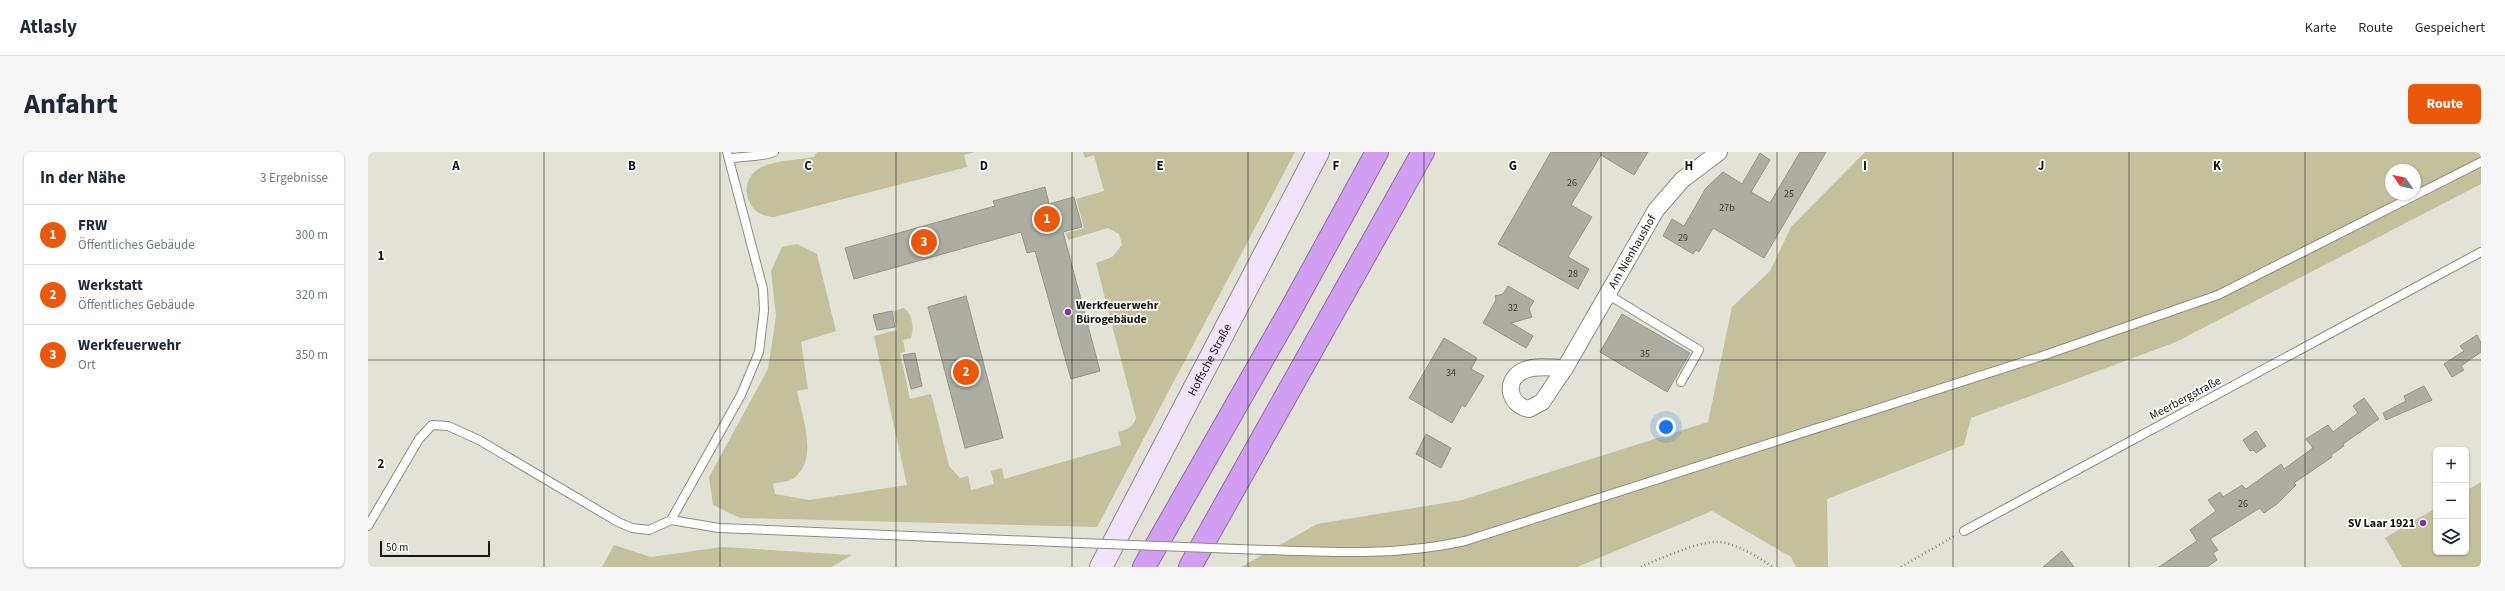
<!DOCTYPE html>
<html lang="de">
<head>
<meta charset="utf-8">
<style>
	:root { --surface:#fff; --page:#f6f6f7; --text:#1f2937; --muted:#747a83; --line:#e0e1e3; --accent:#ea580c }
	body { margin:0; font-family:"Source Sans 3",sans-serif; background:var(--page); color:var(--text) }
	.controls { position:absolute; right:12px; bottom:12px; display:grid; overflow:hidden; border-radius:6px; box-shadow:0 1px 3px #0004 }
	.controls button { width:36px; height:36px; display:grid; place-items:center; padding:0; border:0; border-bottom:1px solid var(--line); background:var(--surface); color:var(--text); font:20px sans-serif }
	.compass { position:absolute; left:2017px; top:12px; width:36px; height:36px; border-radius:50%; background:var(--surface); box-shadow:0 1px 3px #0004; rotate:304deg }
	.scale { position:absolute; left:12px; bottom:10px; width:110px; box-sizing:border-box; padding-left:4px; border:2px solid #161612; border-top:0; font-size:11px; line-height:14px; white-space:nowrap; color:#161612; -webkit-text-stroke:3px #fff; paint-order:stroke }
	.you { position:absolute; left:1298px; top:275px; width:14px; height:14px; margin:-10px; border:3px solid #fff; border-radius:50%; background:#1a73e8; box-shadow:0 0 0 6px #1a73e833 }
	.badge { display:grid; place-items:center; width:26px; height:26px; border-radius:50%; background:var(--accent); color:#fff; font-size:13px; font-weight:700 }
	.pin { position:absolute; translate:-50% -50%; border:2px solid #fff; box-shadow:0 1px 4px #0006 }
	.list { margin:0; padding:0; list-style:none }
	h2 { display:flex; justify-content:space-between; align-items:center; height:52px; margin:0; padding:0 16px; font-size:17px }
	h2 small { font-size:13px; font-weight:400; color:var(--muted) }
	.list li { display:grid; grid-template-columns:26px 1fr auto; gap:12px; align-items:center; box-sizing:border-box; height:60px; padding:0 16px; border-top:1px solid var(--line) }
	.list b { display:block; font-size:15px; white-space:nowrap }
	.list p { margin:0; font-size:13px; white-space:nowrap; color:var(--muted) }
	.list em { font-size:13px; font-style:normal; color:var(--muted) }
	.icon { flex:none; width:22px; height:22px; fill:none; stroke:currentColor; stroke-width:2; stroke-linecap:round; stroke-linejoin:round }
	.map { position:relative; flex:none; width:2113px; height:415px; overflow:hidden; border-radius:6px }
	header { display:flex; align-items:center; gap:24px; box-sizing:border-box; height:56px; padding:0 20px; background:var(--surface); border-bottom:1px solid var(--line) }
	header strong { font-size:19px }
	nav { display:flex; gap:22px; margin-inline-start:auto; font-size:14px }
	.intro { display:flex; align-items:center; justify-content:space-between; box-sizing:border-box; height:96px; padding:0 24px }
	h1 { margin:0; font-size:28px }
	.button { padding:10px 18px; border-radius:6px; background:var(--accent); color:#fff; font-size:14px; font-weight:700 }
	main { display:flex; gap:24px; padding:0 24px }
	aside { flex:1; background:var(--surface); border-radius:6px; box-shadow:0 1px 3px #0004 }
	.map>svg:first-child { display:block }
</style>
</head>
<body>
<header>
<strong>Atlasly</strong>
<nav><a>Karte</a><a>Route</a><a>Gespeichert</a></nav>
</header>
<div class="intro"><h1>Anfahrt</h1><a class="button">Route</a></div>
<main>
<aside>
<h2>In der Nähe<small>3 Ergebnisse</small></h2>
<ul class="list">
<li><span class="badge">1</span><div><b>FRW</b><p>Öffentliches Gebäude</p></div><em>300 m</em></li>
<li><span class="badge">2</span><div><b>Werkstatt</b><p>Öffentliches Gebäude</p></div><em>320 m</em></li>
<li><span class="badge">3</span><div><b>Werkfeuerwehr</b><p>Ort</p></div><em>350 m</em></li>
</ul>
</aside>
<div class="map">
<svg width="2113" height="415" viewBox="0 0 2113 415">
	<rect width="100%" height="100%" fill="#e3e2d6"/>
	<g fill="#c4c09c" fill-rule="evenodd">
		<path d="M 449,0 L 607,0 L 596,3 L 599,15 L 406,65 C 377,65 368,27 394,15 C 409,8 430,8 446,5 Z"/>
		<path d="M 715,0 L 927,0 L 729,375 L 372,366 L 345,353 L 341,325 L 400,217 L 408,164 L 403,119 L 414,95 L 429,92 L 449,102 L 468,179 L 433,190 L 440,237 L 429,239 C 434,265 451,307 426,326 C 421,330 411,330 405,332 L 407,342 L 441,348 L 539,333 L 506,184 L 529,178 L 525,159 L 536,156 C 545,162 546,177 543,186 L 535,188 L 537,200 L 532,201 L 542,247 L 563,242 L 581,314 L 592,326 L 600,324 L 603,338 L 626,332 L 623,319 L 634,316 L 636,327 L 753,293 L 750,280 C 759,277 765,276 768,266 L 728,111 L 744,105 L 754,93 L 751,82 L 740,76 L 700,88 L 698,81 L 716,76 L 708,47 L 736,39 L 726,3 L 717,6 Z"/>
		<path d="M 1497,0 L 2113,0 L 2113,32 L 1808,190 L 1603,266 L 1596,293 L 1459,347 L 1460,415 L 1428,415 L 1423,405 L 1344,359 L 1209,415 L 873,415 L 949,372 L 1094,348 L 1340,270 L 1364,155 L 1402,119 L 1423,75 ZM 2023,18 L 2047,18 L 2047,42 L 2023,42 Z"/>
		<path d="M 2113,330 L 2113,415 L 2034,415 L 2017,386 L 2068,356 L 2068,400 L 2098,400 L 2098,339 Z"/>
		<path d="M 246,393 L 283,405 L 354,395 L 484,403 L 463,415 L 234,415 Z"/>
	</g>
	<g fill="#aeada2" stroke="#959489">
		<path d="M 1183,0 L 1280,0 L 1266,23 L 1233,3 L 1203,53 L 1224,65 L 1200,105 L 1221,117 L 1210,137 L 1130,92 Z"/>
		<path d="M 1432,0 L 1458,0 L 1396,106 L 1345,76 L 1331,100 L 1328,98 L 1325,102 L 1295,84 L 1304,67 L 1316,74 L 1338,36 L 1355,20 L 1374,32 L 1392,1 L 1402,8 L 1383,40 L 1402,51 Z"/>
		<path d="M 677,35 L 681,52 L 706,45 L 714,75 L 695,80 L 732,219 L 703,227 L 667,99 L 659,101 L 653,80 L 486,127 L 477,96 L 627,54 L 625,49 Z"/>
		<path d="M 1140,134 L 1166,149 L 1161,157 L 1164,165 L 1143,171 L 1165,184 L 1158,196 L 1115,171 L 1128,148 L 1127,144 L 1135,142 Z"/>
		<path d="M 598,144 L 635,286 L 597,296 L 560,155 Z"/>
		<path d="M 524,159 L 527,175 L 509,178 L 505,163 Z"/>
		<path d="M 1254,162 L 1322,201 L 1299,240 L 1232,200 Z"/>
		<path d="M 2109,183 L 2113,191 L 2113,200 L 2093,214 L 2096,218 L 2084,225 L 2076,212 L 2096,199 L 2092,194 Z"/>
		<path d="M 1076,186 L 1109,206 L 1103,217 L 1116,224 L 1097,255 L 1094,253 L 1084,271 L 1041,246 Z"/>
		<path d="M 547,201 L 554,234 L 543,237 L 535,203 Z"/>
		<path d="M 2056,234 L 2064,248 L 2018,268 L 2015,261 L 2038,249 L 2036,244 Z"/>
		<path d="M 1996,246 L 2011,267 L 1975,292 L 1976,294 L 1963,303 L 1964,305 L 1926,331 L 1928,333 L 1909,352 L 1896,361 L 1892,356 L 1842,387 L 1850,398 L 1845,401 L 1849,408 L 1839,415 L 1791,415 L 1829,389 L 1822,378 L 1848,359 L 1840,348 L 1852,340 L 1855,345 L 1874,333 L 1878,337 L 1913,312 L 1916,317 L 1945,296 L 1938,287 L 1960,273 L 1965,280 L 1990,261 L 1985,254 Z"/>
		<path d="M 1888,279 L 1898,294 L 1888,301 L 1885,298 L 1882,299 L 1875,288 Z"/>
		<path d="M 1058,282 L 1083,296 L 1073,316 L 1048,302 Z"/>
		<path d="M 1694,399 L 1706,415 L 1675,415 Z"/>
	</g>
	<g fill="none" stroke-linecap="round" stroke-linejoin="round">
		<g stroke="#8e8c81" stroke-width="10">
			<g id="lane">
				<path d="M 361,7 C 376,3 392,6 406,0"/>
				<path d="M 1239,142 L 1331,198 L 1313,230"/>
				<path d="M 303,368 L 351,376 L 712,391"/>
				<path d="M 0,374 L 51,287 L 64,273 L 80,274 L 111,288 L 250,370 L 264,376 L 281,378 L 303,368 L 373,243 L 391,200 L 396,158 L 395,137 L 359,0"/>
				<path d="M 1596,379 L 2113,100"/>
				<path d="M 869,397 C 945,399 1022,406 1097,389 L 1674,204 L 1850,143 L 2113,10"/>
			</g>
		</g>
		<g stroke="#8e8c81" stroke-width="18">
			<g id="street">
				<path id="s1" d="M 1197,216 C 1184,216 1169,213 1157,218 C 1135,227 1140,253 1161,257 L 1174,250 L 1197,216 L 1288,58 L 1314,28 L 1351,0"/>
			</g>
		</g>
		<g stroke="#8e8c81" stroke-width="24">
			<g id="secondary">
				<path id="s2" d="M 733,415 L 950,0"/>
			</g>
		</g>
		<g stroke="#906ea4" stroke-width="24">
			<g id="highway">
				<path d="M 776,415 L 922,159 L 1009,0"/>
				<path d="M 822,415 L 1055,0"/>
			</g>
		</g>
		<g stroke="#87867e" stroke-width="2.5" stroke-dasharray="1 3" stroke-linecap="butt">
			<path d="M 1273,415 C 1291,407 1331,389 1349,390 C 1367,390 1391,406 1405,415"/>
			<path d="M 1533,415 L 1588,383"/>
		</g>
		<use href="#lane" stroke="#fff" stroke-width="8"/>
		<use href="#street" stroke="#fff" stroke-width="16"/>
		<use href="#secondary" stroke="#f2e2fb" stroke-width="22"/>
		<use href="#highway" stroke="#d29ef2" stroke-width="22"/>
		<g stroke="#8e8c81" stroke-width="10" stroke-linecap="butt">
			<path id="lane-bridge" d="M 712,391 L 869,397"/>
		</g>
		<use href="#lane-bridge" stroke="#fff" stroke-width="8"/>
	</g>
	<path fill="none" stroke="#161612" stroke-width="1" stroke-opacity="0.55" d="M 176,0 L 176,415M 352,0 L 352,415M 528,0 L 528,415M 704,0 L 704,415M 880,0 L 880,415M 1056,0 L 1056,415M 1233,0 L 1233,415M 1409,0 L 1409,415M 1585,0 L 1585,415M 1761,0 L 1761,415M 1937,0 L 1937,415M 0,208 L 2113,208"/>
	<g fill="#8236a8" stroke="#fff" stroke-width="1.5">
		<circle cx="700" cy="160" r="4"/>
		<circle cx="2055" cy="371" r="4"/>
	</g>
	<g text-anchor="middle" stroke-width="3.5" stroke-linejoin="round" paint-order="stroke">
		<g font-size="10" fill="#3c3c36">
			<text x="1204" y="34">26</text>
			<text x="1421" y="45">25</text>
			<text x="1359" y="59">27b</text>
			<text x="1315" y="89">29</text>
			<text x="1205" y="125">28</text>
			<text x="1145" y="159">32</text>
			<text x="1277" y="205">35</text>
			<text x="1083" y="224">34</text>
			<text x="1875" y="355">26</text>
		</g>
		<g font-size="12" fill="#161612" stroke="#fff">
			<text dy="4" stroke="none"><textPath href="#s1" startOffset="285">Am Nienhaushof</textPath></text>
			<text dy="4" stroke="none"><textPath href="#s2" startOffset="234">Hoffsche Straße</textPath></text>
			<text transform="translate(1817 246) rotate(-28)" y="4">Meerbergstraße</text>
		</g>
		<g font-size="12" font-weight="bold" fill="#161612" stroke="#fff" text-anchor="start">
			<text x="708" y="157">Werkfeuerwehr<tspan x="708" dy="14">Bürogebäude</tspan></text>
			<text x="2047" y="375" text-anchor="end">SV Laar 1921</text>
		</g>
	</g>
	<g font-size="13" text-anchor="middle" font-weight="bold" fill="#161612" stroke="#fff" stroke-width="3.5" stroke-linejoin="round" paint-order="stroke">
		<text x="88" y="18">A</text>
		<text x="264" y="18">B</text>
		<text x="440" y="18">C</text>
		<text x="616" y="18">D</text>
		<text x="792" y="18">E</text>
		<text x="968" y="18">F</text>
		<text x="1145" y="18">G</text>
		<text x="1321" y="18">H</text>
		<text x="1497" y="18">I</text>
		<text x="1673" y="18">J</text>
		<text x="1849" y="18">K</text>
		<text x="13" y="108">1</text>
		<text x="13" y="316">2</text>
	</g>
</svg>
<div class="controls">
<button>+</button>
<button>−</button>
<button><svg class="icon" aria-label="layers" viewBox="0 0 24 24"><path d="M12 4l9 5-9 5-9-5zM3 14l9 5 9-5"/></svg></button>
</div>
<svg class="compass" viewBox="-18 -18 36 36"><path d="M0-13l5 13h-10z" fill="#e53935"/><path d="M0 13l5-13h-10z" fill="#747a83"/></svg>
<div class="scale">50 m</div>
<div class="you"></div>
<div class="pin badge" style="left:679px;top:67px">1</div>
<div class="pin badge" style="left:598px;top:220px">2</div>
<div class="pin badge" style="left:556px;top:90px">3</div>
</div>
</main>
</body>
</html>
